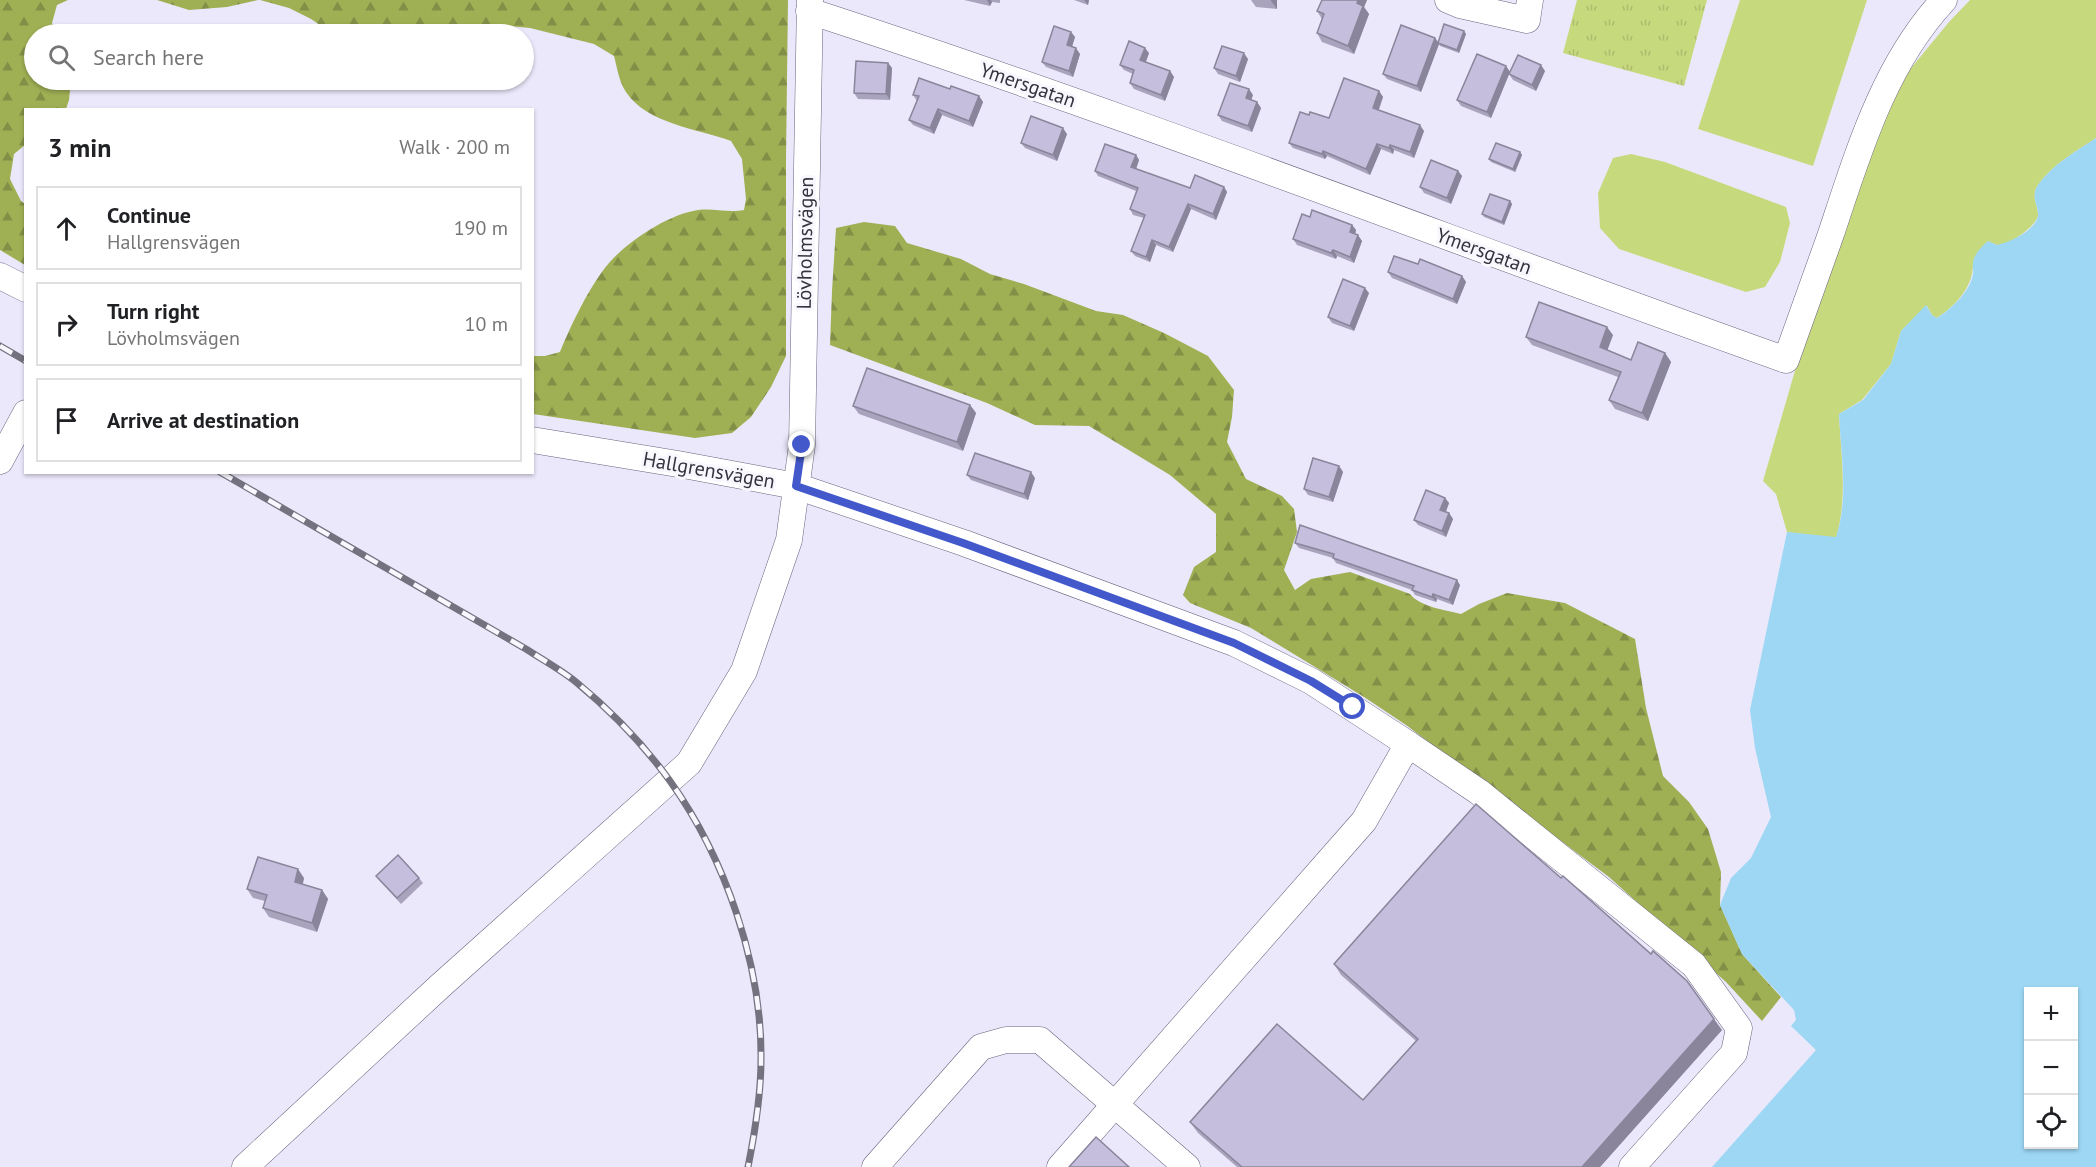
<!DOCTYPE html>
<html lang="en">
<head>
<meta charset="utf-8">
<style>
	:root { --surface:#fff; --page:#f6f6f6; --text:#202124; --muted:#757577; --line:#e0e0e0 }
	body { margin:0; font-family:"PT Sans",sans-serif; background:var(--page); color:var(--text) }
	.controls { position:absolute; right:18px; bottom:18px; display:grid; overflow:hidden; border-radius:0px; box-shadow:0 2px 4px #0004 }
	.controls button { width:54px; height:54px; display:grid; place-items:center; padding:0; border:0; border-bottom:2px solid var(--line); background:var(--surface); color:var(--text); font:30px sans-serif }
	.stop { position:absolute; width:18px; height:18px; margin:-14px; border:4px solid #4358cb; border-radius:50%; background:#fff }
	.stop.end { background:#4358cb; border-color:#fff; box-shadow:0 2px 6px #0008 }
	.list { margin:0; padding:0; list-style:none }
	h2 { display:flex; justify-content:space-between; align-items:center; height:78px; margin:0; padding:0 24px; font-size:26px }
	h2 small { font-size:20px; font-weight:400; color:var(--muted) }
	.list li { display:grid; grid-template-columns:39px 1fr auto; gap:18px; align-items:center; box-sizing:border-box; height:84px; margin:0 12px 12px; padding:0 12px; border:2px solid var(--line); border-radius:0px }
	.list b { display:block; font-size:22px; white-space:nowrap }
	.list p { margin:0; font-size:20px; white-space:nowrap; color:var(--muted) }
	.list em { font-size:20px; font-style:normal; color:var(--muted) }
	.icon { flex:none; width:33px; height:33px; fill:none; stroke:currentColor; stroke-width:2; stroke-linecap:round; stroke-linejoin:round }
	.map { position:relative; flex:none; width:2096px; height:1167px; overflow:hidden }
	.search { position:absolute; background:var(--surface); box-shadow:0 2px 4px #0004; left:24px; top:24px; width:510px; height:66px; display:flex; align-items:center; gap:15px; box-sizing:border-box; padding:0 21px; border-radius:33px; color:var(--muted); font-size:22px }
	.panel { position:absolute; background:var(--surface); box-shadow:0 2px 4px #0004; left:24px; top:108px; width:510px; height:366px; border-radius:0px }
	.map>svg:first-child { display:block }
</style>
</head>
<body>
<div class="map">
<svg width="2096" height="1167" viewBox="0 0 2096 1167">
	<defs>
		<pattern id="forest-firs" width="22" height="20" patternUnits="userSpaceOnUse" patternTransform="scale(1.5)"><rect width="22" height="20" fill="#9fb054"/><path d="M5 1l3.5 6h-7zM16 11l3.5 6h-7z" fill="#829047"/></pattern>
		<pattern id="park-tufts" width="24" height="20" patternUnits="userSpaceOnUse" patternTransform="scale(1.5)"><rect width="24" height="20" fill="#c7d97d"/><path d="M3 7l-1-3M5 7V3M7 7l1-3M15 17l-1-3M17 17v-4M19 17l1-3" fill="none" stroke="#acbb6d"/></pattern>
	</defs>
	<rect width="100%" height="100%" fill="#ece8fb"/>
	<g fill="#c7d97d">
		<path d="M 1740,0 L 1867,0 L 1813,166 L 1698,129 Z"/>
		<path d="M 1970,0 L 2096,0 L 2096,138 C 2075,152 2053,164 2038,185 C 2030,197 2039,206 2038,216 C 2035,227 2008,246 1997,245 C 1994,244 1991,242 1988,241 L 1973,262 C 1974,287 1956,305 1937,318 L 1932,315 L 1927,306 L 1901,331 L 1891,364 L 1862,400 L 1839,414 C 1841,454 1848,499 1836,538 L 1787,532 L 1776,494 L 1763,481 L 1827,260 L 1866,154 L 1907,73 L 1949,22 Z"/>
		<path d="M 1631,154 L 1665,162 L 1786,207 L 1790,223 L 1780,262 L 1765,287 L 1746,292 L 1619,249 L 1600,228 L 1598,193 L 1613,158 Z"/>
	</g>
	<g fill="url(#forest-firs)">
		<path d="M 0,0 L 68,0 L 57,5 L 52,23 L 57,34 L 34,34 L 34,80 L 71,80 L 69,100 L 66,109 L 26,110 L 25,145 L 14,154 L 10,179 L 21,201 L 25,204 L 25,265 L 0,250 Z"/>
		<path d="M 157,0 L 258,0 L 227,7 L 189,10 Z"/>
		<path d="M 260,0 L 788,0 L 786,160 L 786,356 L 771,387 L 751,417 L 732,433 L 695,438 L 533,414 L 533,356 L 545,356 L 560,352 C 571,325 590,285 609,263 C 628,241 669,214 698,210 C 714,208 727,213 744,210 L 746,199 L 742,159 L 731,141 C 699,129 647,124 626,92 C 619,82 617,67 614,56 L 594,44 L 530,28 L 508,26 L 489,34 L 333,34 L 311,19 L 289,8 Z"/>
		<path d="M 864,222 L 895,226 L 907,243 L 961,259 L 990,274 L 1024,284 L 1096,311 L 1123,315 L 1164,333 L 1208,356 L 1234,390 L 1232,417 L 1227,442 L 1246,479 L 1282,496 L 1294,509 L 1297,532 L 1284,570 L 1295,590 L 1311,579 L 1350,572 L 1410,594 C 1420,607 1446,610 1461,614 L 1479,604 L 1507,593 L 1565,603 L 1635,639 L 1646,708 L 1663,776 L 1689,802 L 1708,829 L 1721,872 L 1720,905 L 1742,954 L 1781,997 L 1762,1021 L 1726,982 L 1609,877 L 1406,725 L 1364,697 L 1251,628 L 1190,603 L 1183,595 L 1194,567 L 1216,552 L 1216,514 L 1170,475 L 1089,426 L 1035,425 L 987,403 L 830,345 L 832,291 L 836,228 Z"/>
	</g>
	<path fill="url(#park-tufts)" d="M 1577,0 L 1707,0 L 1684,86 L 1563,53 Z"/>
	<path fill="#9dd7f4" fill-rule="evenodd" d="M 2096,138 L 2096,1167 L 1712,1167 L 1816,1050 L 1791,1026 L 1796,1020 L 1794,1010 L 1742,954 L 1720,905 L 1731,878 L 1751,858 L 1771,817 L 1755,748 L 1750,710 L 1787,532 L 1836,537 C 1849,499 1841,454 1839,414 L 1863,400 L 1891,364 L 1901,331 L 1926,305 L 1932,315 L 1937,318 C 1951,309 1970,292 1973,274 C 1974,269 1972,270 1973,264 C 1973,255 1981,247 1988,241 L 1997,245 C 2010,242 2035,231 2038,216 C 2039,206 2030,197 2038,185 C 2053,164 2075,152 2096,138 ZM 2028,992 L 2074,992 L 2074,1144 L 2028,1144 Z"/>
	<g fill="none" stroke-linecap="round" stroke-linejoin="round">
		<g stroke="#69637e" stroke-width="27">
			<g id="minor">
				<path d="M 1448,0 L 1460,5 L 1527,20 L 1530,0"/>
				<path d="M 809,11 C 1138,118 1460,244 1786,360 C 1801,318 1816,276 1831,234 C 1858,153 1884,64 1944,0"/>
				<path d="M 0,276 L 26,289"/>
				<path d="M 532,440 L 678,464 L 796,486 L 964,543 L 1234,643 L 1311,681 L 1408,744"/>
				<path d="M 0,461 L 26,413"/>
				<path d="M 245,1167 L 439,987 L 689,763 L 744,671 L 789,540 L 802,445 L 810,0"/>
				<path d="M 875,1167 L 981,1047 L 1006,1040 L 1040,1040 L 1187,1167"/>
				<path d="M 1060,1167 L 1364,821 L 1408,744 L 1479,792 L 1694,965 L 1739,1028 L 1734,1053 L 1632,1167"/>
			</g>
		</g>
		<use href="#minor" stroke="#fff" stroke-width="26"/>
		<g stroke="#757280" stroke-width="7">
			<g id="rail">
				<path d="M 0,346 L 26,361"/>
				<path d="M 220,472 L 526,649 C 543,660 561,670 576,682 C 610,710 644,745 670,781 C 725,858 762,964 761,1059 C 761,1095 755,1132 748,1167"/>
			</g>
		</g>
		<use href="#rail" stroke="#f9f7fe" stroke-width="4.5" stroke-dasharray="14" stroke-linecap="butt"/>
	</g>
	<g fill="#a9a3be">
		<path d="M 964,0 L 1000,0 L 1000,3 L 992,2 L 990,6 Z"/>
		<path d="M 1074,0 L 1089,0 L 1088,5 Z"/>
		<path d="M 1251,0 L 1277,0 L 1277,9 L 1256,7 Z"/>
		<path d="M 1322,0 L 1367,0 L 1364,7 L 1369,14 L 1354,54 L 1322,42 L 1317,33 L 1322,19 L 1317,11 Z"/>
		<path d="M 1464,31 L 1466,34 L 1459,53 L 1440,46 L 1439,44 L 1421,92 L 1387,79 L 1383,74 L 1438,42 Z"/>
		<path d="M 1071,32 L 1075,37 L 1072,46 L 1080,54 L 1073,77 L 1046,67 L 1042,62 Z"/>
		<path d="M 1149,53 L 1146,62 L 1170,71 L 1174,77 L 1165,101 L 1134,89 L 1130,83 L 1133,74 L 1124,70 L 1120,65 Z"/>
		<path d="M 1248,59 L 1240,82 L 1218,74 L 1214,68 Z"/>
		<path d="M 888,63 L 892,68 L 890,100 L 858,99 L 854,93 Z"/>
		<path d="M 1506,66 L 1510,72 L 1545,71 L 1536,91 L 1513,80 L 1509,74 L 1491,118 L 1461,106 L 1457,100 Z"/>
		<path d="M 950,89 L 979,96 L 983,102 L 973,127 L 942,115 L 934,134 L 913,125 L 909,120 L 917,101 L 913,95 Z"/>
		<path d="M 1379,91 L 1383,97 L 1379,110 L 1424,131 L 1414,158 L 1394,150 L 1393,154 L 1381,149 L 1370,175 L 1327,156 L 1325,159 L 1293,148 L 1289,143 L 1309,115 L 1329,118 Z"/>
		<path d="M 1253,95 L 1251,100 L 1257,102 L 1261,108 L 1252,132 L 1222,121 L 1218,115 Z"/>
		<path d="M 1067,134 L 1057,161 L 1025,148 L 1021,143 Z"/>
		<path d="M 1520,152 L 1522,155 L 1515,172 L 1491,162 L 1489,159 Z"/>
		<path d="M 1136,155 L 1139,160 L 1136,169 L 1190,188 L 1224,187 L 1227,192 L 1216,220 L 1191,209 L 1173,252 L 1156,245 L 1150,262 L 1135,256 L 1131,251 L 1144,218 L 1133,215 L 1130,209 L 1136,191 L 1098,176 L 1095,171 Z"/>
		<path d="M 1458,171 L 1462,176 L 1451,204 L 1424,193 L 1420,187 Z"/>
		<path d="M 1510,201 L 1512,204 L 1504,225 L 1484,217 L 1482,214 Z"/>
		<path d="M 1310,217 L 1352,225 L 1356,230 L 1355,234 L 1362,241 L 1354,263 L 1337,256 L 1336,259 L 1297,245 L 1293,239 Z"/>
		<path d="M 1388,272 L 1462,276 L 1466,282 L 1457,304 L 1392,278 Z"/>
		<path d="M 1369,293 L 1354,331 L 1332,323 L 1328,317 Z"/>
		<path d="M 1613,335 L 1607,351 L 1631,360 L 1665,353 L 1671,362 L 1648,421 L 1615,409 L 1609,400 L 1618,377 L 1532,345 L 1526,337 Z"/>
		<path d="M 970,405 L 976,413 L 963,451 L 859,414 L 853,406 Z"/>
		<path d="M 1339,466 L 1343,472 L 1333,502 L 1308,495 L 1304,489 Z"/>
		<path d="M 967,475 L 1035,478 L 1028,500 L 971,480 Z"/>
		<path d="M 1445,498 L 1449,503 L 1446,512 L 1449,513 L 1453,519 L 1446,537 L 1418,525 L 1414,520 Z"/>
		<path d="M 1295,543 L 1460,585 L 1453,605 L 1437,599 L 1436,602 L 1415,595 L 1412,590 L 1336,563 L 1333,558 L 1299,548 Z"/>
		<path d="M 376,876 L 419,878 L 423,883 L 401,904 L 380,881 Z"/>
		<path d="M 304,878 L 303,884 L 322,890 L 328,899 L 317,932 L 269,917 L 263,908 L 265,901 L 253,898 L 247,889 Z"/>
		<path d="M 1334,964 L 1722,1030 L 1600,1167 L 1237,1167 L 1198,1133 L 1190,1122 L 1363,1100 L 1416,1041 L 1341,975 Z"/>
	</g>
	<g fill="#8a859b">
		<path d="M 987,0 L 991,0 L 992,2 L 990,6 Z"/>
		<path d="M 1084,0 L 1089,0 L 1088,5 Z"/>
		<path d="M 1271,0 L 1277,0 L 1277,9 L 1271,1 Z"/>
		<path d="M 1358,0 L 1367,0 L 1364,7 L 1369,14 L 1354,54 L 1348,46 Z"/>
		<path d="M 1464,31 L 1466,34 L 1459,53 L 1457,50 Z"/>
		<path d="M 1071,32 L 1075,37 L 1071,50 L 1067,45 Z"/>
		<path d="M 1435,38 L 1439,43 L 1438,43 L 1439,44 L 1421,92 L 1417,86 Z"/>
		<path d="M 1076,48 L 1080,54 L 1073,77 L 1069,71 Z"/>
		<path d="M 1145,48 L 1149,53 L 1144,66 L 1140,60 Z"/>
		<path d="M 1244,53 L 1248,59 L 1240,82 L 1236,76 Z"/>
		<path d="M 888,63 L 892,68 L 890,100 L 886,94 Z"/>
		<path d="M 1541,65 L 1545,71 L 1536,91 L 1532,85 Z"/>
		<path d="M 1506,66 L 1510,72 L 1491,118 L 1487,112 Z"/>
		<path d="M 1170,71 L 1174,77 L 1165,101 L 1161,95 Z"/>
		<path d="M 1249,89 L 1253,95 L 1250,103 L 1246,98 Z"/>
		<path d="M 1379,91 L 1383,97 L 1377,113 L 1373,108 Z"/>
		<path d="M 979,96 L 983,102 L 973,127 L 969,121 Z"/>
		<path d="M 1257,102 L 1261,108 L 1252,132 L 1248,126 Z"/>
		<path d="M 938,109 L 942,115 L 934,134 L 930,128 Z"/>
		<path d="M 1420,125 L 1424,131 L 1414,158 L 1410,152 Z"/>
		<path d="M 1063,128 L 1067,134 L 1057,161 L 1053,155 Z"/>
		<path d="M 1377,144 L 1381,149 L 1370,175 L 1366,169 Z"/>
		<path d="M 1390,145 L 1394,150 L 1393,154 L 1389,148 Z"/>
		<path d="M 1323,151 L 1327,156 L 1325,159 L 1322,154 Z"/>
		<path d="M 1520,152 L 1522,155 L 1515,172 L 1513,169 Z"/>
		<path d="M 1136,155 L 1139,160 L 1135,172 L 1131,167 Z"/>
		<path d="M 1458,171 L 1462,176 L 1451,204 L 1447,198 Z"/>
		<path d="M 1224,187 L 1227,192 L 1216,220 L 1213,214 Z"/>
		<path d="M 1510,201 L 1512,204 L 1504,225 L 1502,222 Z"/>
		<path d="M 1188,204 L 1191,209 L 1173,252 L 1169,247 Z"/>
		<path d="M 1352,225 L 1356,230 L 1354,238 L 1350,232 Z"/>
		<path d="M 1358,235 L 1362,241 L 1354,263 L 1350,257 Z"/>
		<path d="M 1152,240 L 1156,245 L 1150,262 L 1146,257 Z"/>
		<path d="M 1333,250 L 1337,256 L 1336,259 L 1331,253 Z"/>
		<path d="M 1462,276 L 1466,282 L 1457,304 L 1453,299 Z"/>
		<path d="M 1365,288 L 1369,293 L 1354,331 L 1350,326 Z"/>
		<path d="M 1607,327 L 1613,335 L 1605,356 L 1600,347 Z"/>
		<path d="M 1665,353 L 1671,362 L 1648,421 L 1642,413 Z"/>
		<path d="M 970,405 L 976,413 L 963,451 L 957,442 Z"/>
		<path d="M 1339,466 L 1343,472 L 1333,502 L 1329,497 Z"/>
		<path d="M 1031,472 L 1035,478 L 1028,500 L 1024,494 Z"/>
		<path d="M 1445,498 L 1449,503 L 1444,516 L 1440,510 Z"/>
		<path d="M 1449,513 L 1453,519 L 1446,537 L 1442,531 Z"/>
		<path d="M 1457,580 L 1460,585 L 1453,605 L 1449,600 Z"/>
		<path d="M 1433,594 L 1437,599 L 1436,602 L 1432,597 Z"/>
		<path d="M 298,869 L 304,878 L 301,890 L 295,882 Z"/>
		<path d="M 322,890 L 328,899 L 317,932 L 312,923 Z"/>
		<path d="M 1714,1019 L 1722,1030 L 1600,1167 L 1582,1167 Z"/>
	</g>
	<g fill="#c5bedd" stroke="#8a859b" stroke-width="1.5">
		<path d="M 1322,0 L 1358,0 L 1357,3 L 1363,6 L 1348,46 L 1317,33 L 1324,14 L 1317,11 Z"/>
		<path d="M 1444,24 L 1464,31 L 1457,50 L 1438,43 Z"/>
		<path d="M 1401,25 L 1435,38 L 1417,86 L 1383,74 Z"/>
		<path d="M 1054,26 L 1071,32 L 1067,45 L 1076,48 L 1069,71 L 1042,62 Z"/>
		<path d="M 1129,41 L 1145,48 L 1140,60 L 1170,71 L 1161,95 L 1130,83 L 1134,70 L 1120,65 Z"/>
		<path d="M 1222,46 L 1244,53 L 1236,76 L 1214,68 Z"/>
		<path d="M 1477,54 L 1506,66 L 1487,112 L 1457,100 Z"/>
		<path d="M 1518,55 L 1541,65 L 1532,85 L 1509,74 Z"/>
		<path d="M 856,61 L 888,63 L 886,94 L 854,93 Z"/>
		<path d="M 919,78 L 950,89 L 951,86 L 979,96 L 969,121 L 938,109 L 930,128 L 909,120 L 919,96 L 913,95 Z"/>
		<path d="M 1344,78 L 1379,91 L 1373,108 L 1420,125 L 1410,152 L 1390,145 L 1389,148 L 1377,144 L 1366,169 L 1323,151 L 1322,154 L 1289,143 L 1300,112 L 1309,115 L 1310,112 L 1329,118 Z"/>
		<path d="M 1230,83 L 1249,89 L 1246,98 L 1257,102 L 1248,126 L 1218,115 Z"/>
		<path d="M 1031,116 L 1063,128 L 1053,155 L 1021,143 Z"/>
		<path d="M 1496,143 L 1520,152 L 1513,169 L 1489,159 Z"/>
		<path d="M 1105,144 L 1136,155 L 1131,167 L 1190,188 L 1195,175 L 1224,187 L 1213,214 L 1188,204 L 1169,247 L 1152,240 L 1146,257 L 1131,251 L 1145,215 L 1130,209 L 1138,188 L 1095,171 Z"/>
		<path d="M 1431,160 L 1458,171 L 1447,198 L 1420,187 Z"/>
		<path d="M 1490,194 L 1510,201 L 1502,222 L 1482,214 Z"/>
		<path d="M 1312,210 L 1352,225 L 1350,232 L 1358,235 L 1350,257 L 1333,250 L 1331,253 L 1293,239 L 1302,214 L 1310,217 Z"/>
		<path d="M 1394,256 L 1418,264 L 1420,259 L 1462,276 L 1453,299 L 1388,272 Z"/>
		<path d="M 1343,279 L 1365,288 L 1350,326 L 1328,317 Z"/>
		<path d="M 1539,302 L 1607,327 L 1600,347 L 1631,360 L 1638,342 L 1665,353 L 1642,413 L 1609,400 L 1621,372 L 1526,337 Z"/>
		<path d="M 867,368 L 970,405 L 957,442 L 853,406 Z"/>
		<path d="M 975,453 L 1031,472 L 1024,494 L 967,475 Z"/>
		<path d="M 1313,458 L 1339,466 L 1329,497 L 1304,489 Z"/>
		<path d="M 1426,490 L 1445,498 L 1440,510 L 1449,513 L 1442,531 L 1414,520 Z"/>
		<path d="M 1300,525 L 1457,580 L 1449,600 L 1433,594 L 1432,597 L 1412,590 L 1414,586 L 1333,558 L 1334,554 L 1295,543 Z"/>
		<path d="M 1476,804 L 1561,878 L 1563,876 L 1651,954 L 1653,951 L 1687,981 L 1714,1019 L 1582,1167 L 1242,1167 L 1190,1122 L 1277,1024 L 1363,1100 L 1418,1039 L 1334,964 Z"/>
		<path d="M 398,855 L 419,878 L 397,898 L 376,876 Z"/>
		<path d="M 258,857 L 298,869 L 295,882 L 322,890 L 312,923 L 263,908 L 267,895 L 247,889 Z"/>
		<path d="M 1096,1137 L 1129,1167 L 1069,1167 Z"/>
	</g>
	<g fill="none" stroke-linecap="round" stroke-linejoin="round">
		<path stroke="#4358cb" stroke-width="8" d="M 802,445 L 796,486 L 963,543 L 1234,643 L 1311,681 L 1353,707"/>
	</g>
	<g text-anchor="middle" stroke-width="6" stroke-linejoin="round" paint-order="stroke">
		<g font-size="20" fill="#35333f" stroke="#f9f7fe">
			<text transform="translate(1028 85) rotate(19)" y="7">Ymersgatan</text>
			<text transform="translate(805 243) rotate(-89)" y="7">Lövholmsvägen</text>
			<text transform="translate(1484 251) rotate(20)" y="7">Ymersgatan</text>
			<text transform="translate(709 470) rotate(10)" y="7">Hallgrensvägen</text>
		</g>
	</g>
</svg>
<div class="controls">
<button>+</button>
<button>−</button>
<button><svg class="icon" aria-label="locate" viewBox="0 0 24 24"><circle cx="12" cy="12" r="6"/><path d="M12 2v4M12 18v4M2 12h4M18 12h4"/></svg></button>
</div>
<div class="stop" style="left:1353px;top:707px"></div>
<div class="stop end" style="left:802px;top:445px"></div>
<div class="search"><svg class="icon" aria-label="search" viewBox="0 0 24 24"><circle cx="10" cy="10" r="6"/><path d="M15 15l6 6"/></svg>Search here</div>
<section class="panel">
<h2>3 min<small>Walk · 200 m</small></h2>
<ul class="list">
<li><svg class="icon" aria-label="ahead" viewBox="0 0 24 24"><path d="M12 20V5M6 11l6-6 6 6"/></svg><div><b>Continue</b><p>Hallgrensvägen</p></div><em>190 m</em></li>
<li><svg class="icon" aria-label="right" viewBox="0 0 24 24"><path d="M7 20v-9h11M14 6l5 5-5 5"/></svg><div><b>Turn right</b><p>Lövholmsvägen</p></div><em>10 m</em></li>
<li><svg class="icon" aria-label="arrive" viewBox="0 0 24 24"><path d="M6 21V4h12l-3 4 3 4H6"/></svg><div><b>Arrive at destination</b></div></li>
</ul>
</section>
</div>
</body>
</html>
